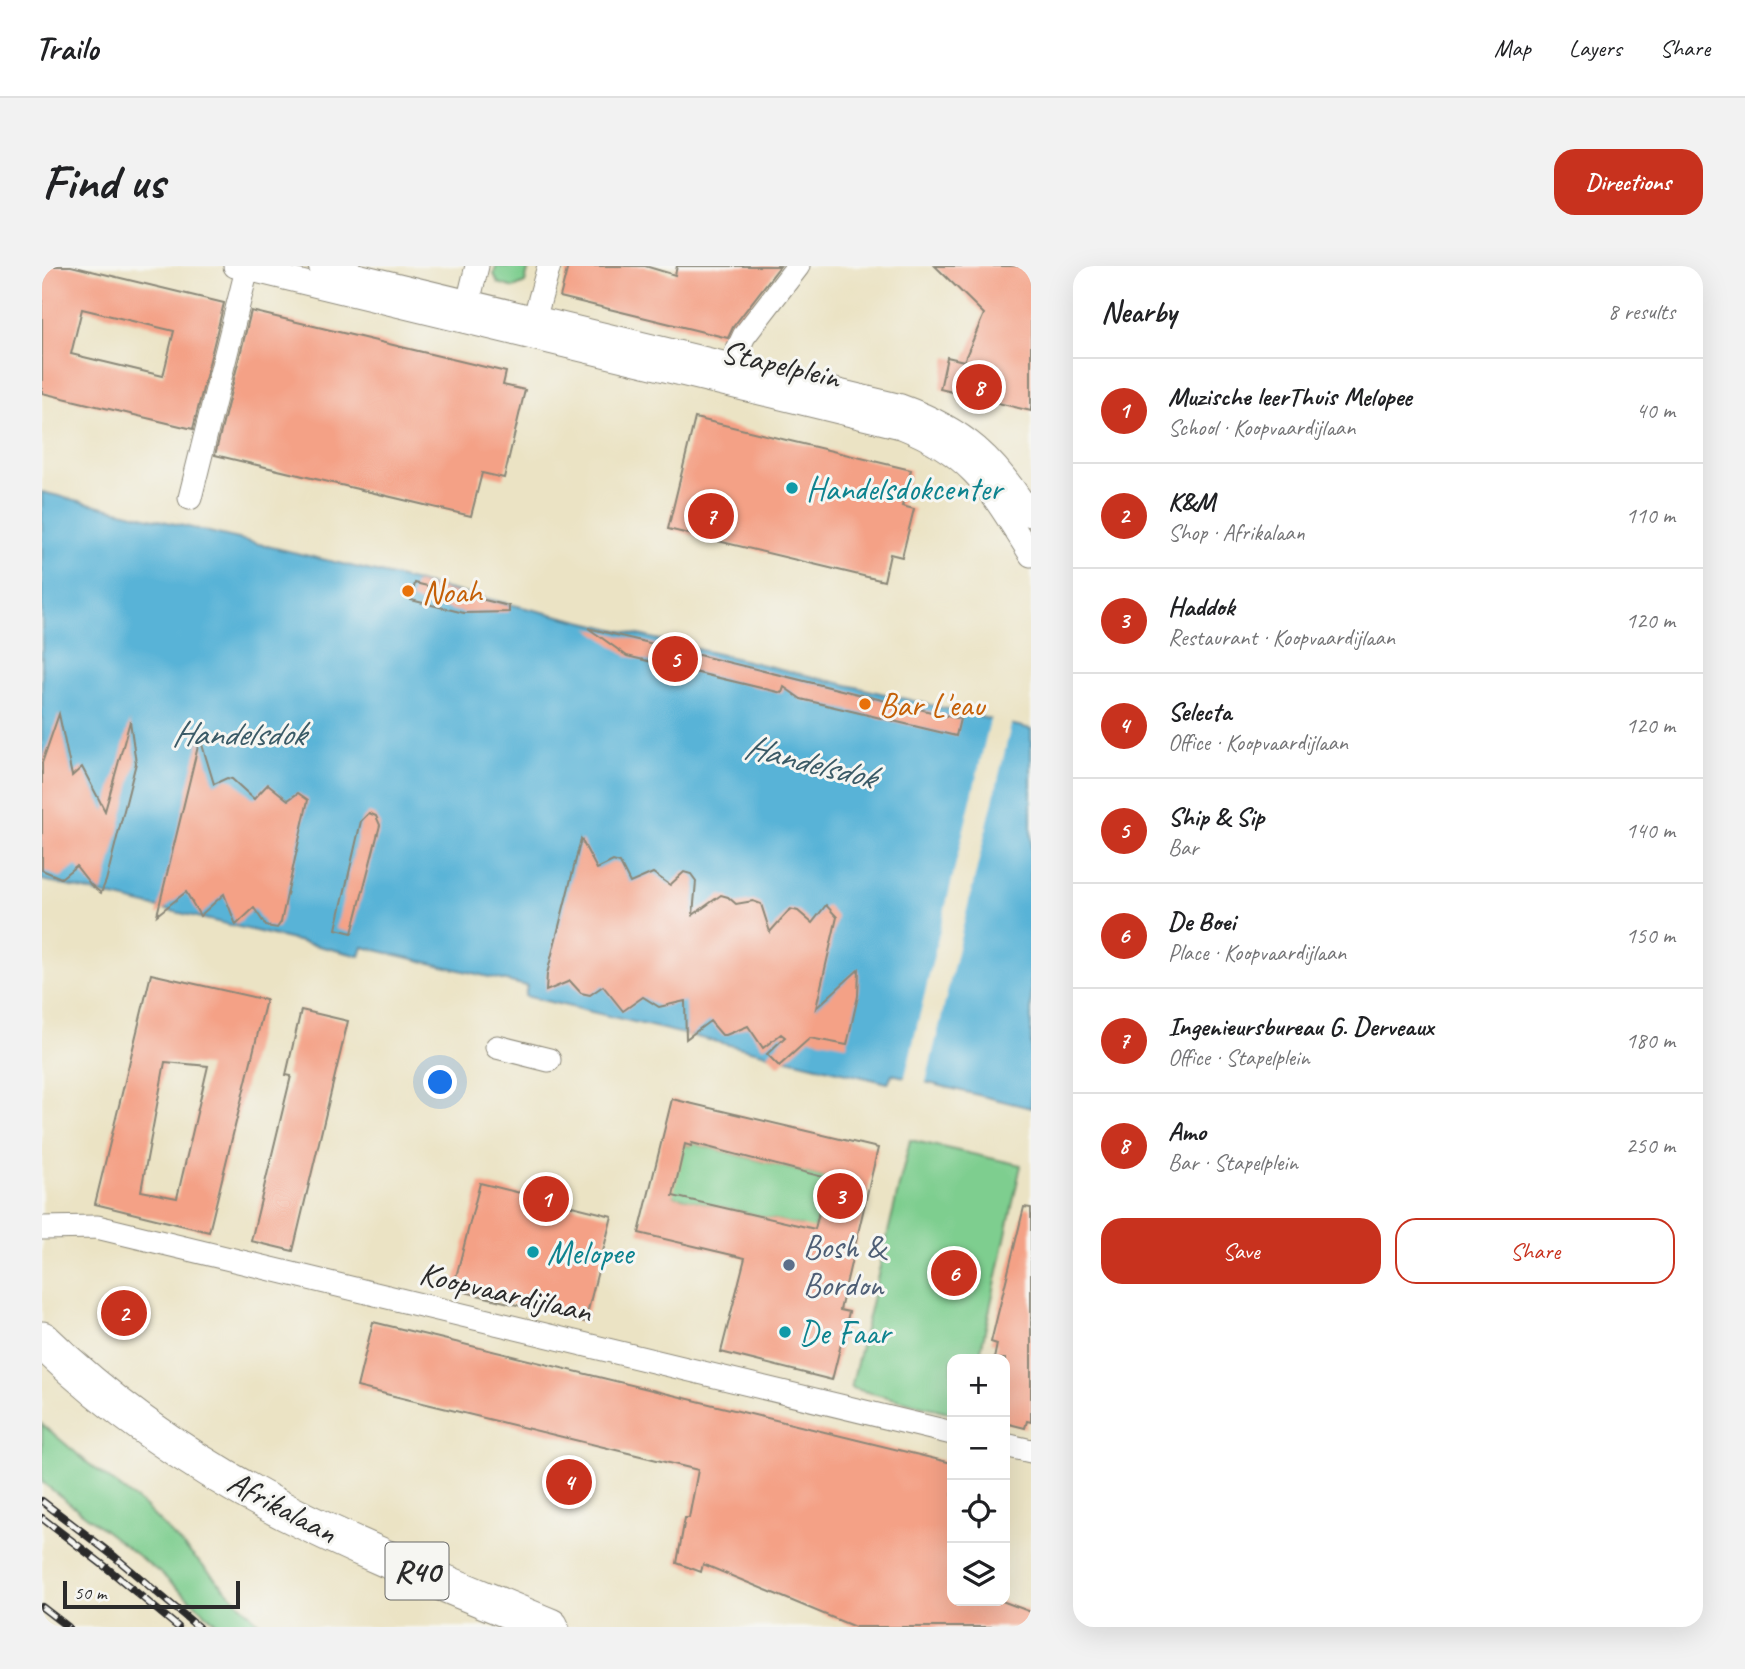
<!DOCTYPE html>
<html lang="en">
<head>
<meta charset="utf-8">
<style>
	:root { --surface:#fff; --page:#f2f2f2; --text:#202124; --muted:#757577; --line:#e0e0e0; --accent:#c8321e }
	body { margin:0; font-family:Caveat,sans-serif; background:var(--page); color:var(--text) }
	.controls { position:absolute; right:21px; bottom:21px; display:grid; overflow:hidden; border-radius:14px; box-shadow:0 7px 28px #0002 }
	.controls button { width:63px; height:63px; display:grid; place-items:center; padding:0; border:0; border-bottom:2px solid var(--line); background:var(--surface); color:var(--text); font:35px sans-serif }
	.scale { position:absolute; left:21px; bottom:18px; width:177px; box-sizing:border-box; padding-left:7px; border:4px solid #2b2b2b; border-top:0; font-size:19px; line-height:24px; white-space:nowrap; color:#2b2b2b; -webkit-text-stroke:5px #f6f6f2; paint-order:stroke }
	.you { position:absolute; left:399px; top:817px; width:24px; height:24px; margin:-18px; border:5px solid #fff; border-radius:50%; background:#1a73e8; box-shadow:0 0 0 10px #1a73e833 }
	.badge { display:grid; place-items:center; width:46px; height:46px; border-radius:50%; background:var(--accent); color:#fff; font-size:23px; font-weight:700 }
	.pin { position:absolute; translate:-50% -50%; border:4px solid #fff; box-shadow:0 2px 7px #0006 }
	.list { margin:0; padding:0; list-style:none }
	h2 { display:flex; justify-content:space-between; align-items:center; height:91px; margin:0; padding:0 28px; font-size:30px }
	h2 small { font-size:23px; font-weight:400; color:var(--muted) }
	.list li { display:grid; grid-template-columns:46px 1fr auto; gap:21px; align-items:center; box-sizing:border-box; height:105px; padding:0 28px; border-top:2px solid var(--line) }
	.list b { display:block; font-size:26px; white-space:nowrap }
	.list p { margin:0; font-size:23px; white-space:nowrap; color:var(--muted) }
	.list em { font-size:23px; font-style:normal; color:var(--muted) }
	.actions { display:flex; gap:14px; padding:21px 28px }
	.actions a { flex:1; padding:16px 0; border:2px solid var(--accent); border-radius:21px; text-align:center; font-size:24px; color:var(--accent) }
	.actions .main { background:var(--accent); color:#fff }
	.icon { flex:none; width:38px; height:38px; fill:none; stroke:currentColor; stroke-width:2; stroke-linecap:round; stroke-linejoin:round }
	.map { position:relative; flex:none; width:989px; height:1361px; overflow:hidden; border-radius:21px }
	header { display:flex; align-items:center; gap:42px; box-sizing:border-box; height:98px; padding:0 35px; background:var(--surface); border-bottom:2px solid var(--line) }
	header strong { font-size:33px }
	nav { display:flex; gap:38px; margin-inline-start:auto; font-size:24px }
	.intro { display:flex; align-items:center; justify-content:space-between; box-sizing:border-box; height:168px; padding:0 42px }
	h1 { margin:0; font-size:49px }
	.button { padding:18px 32px; border-radius:21px; background:var(--accent); color:#fff; font-size:24px; font-weight:700 }
	main { display:flex; gap:42px; padding:0 42px }
	aside { flex:1; background:var(--surface); border-radius:21px; box-shadow:0 7px 28px #0002 }
	.map>svg:first-child { display:block }
</style>
</head>
<body>
<header>
<strong>Trailo</strong>
<nav><a>Map</a><a>Layers</a><a>Share</a></nav>
</header>
<div class="intro"><h1>Find us</h1><a class="button">Directions</a></div>
<main>
<div class="map">
<svg width="989" height="1361" viewBox="0 0 989 1361">
	<rect width="100%" height="100%" fill="#f6f6f2"/>
	<filter id="ink" filterUnits="userSpaceOnUse"><feTurbulence type="fractalNoise" baseFrequency=".0143" numOctaves="2"/><feDisplacementMap in="SourceGraphic" scale="14" xChannelSelector="R" yChannelSelector="G"/><feConvolveMatrix kernelMatrix="1 2 1 2 8 2 1 2 1" color-interpolation-filters="sRGB"/></filter>
	<filter id="wash" filterUnits="userSpaceOnUse"><feTurbulence type="fractalNoise" baseFrequency=".00686" numOctaves="4" result="noise"/><feDisplacementMap in="SourceGraphic" scale="28" xChannelSelector="R" yChannelSelector="G"/><feGaussianBlur stdDeviation="1.57" result="paint"/><feColorMatrix in="noise" values="0 0 0 0 0 0 0 0 0 0 0 0 0 0 0 0 0 1.4 0 .05"/><feComposite in="paint" operator="in"/></filter>
	<g filter="url(#wash)">
		<rect width="100%" height="100%" fill="#ebe3c4"/>
		<g fill="#7ece8f" stroke="#547c5d" stroke-width="2">
			<path d="M 454,0 L 487,0 L 483,17 L 472,22 L 456,17 L 452,8 Z"/>
			<path d="M 868,874 L 979,899 L 937,1093 L 910,1093 L 910,1147 L 809,1122 Z"/>
			<path d="M 628,875 L 649,880 L 650,877 L 785,912 L 765,994 L 760,960 L 631,930 Z"/>
			<path d="M 0,1158 L 47,1198 L 102,1240 L 221,1361 L 179,1361 L 117,1306 L 0,1216 Z"/>
		</g>
		<path fill="#59b3d7" stroke="#426f81" stroke-width="2" d="M 0,226 L 989,463 L 989,842 L 850,808 L 846,817 L 483,730 L 485,720 L 321,681 L 318,690 L 0,614 Z"/>
		<path fill="#ebe3c4" d="M 949,450 L 970,455 L 883,820 L 862,815 Z"/>
		<g id="blocks">
			<g fill="#f4a186" fill-rule="evenodd">
				<path d="M 5,0 L 29,0 L 182,37 L 151,163 L 0,127 L 0,20 ZM 40,43 L 132,65 L 121,110 L 29,88 Z"/>
				<path d="M 526,0 L 603,0 L 633,9 L 635,0 L 738,0 L 691,61 L 686,72 L 518,31 Z"/>
				<path d="M 893,0 L 989,0 L 989,145 L 898,123 L 905,91 L 922,95 L 942,48 Z"/>
				<path d="M 209,45 L 464,106 L 461,119 L 483,124 L 462,212 L 440,207 L 429,250 L 173,189 Z"/>
				<path d="M 653,152 L 869,204 L 860,240 L 872,243 L 860,291 L 848,288 L 842,315 L 626,263 Z"/>
				<path d="M 373,317 L 467,340 L 467,346 L 422,347 L 369,334 Z"/>
				<path d="M 546,362 L 918,453 L 914,470 L 759,433 L 742,421 L 740,427 L 585,390 Z"/>
				<path d="M 17,448 L 30,510 L 40,501 L 63,545 L 88,455 L 94,497 L 64,615 L 59,627 L 49,619 L 34,600 L 19,612 L 0,604 L 0,497 Z"/>
				<path d="M 158,472 L 172,518 L 185,512 L 190,513 L 212,533 L 226,518 L 246,534 L 256,527 L 266,534 L 239,656 L 235,662 L 224,660 L 212,642 L 194,659 L 182,628 L 158,650 L 144,626 L 115,649 Z"/>
				<path d="M 327,547 L 334,550 L 338,559 L 310,667 L 294,663 L 319,555 Z"/>
				<path d="M 539,573 L 555,603 L 571,595 L 578,597 L 588,617 L 611,607 L 628,619 L 642,606 L 649,608 L 654,615 L 651,649 L 679,629 L 686,631 L 694,638 L 711,635 L 719,638 L 728,666 L 748,643 L 756,645 L 770,657 L 784,639 L 795,651 L 774,742 L 817,703 L 816,730 L 805,779 L 768,772 L 737,800 L 725,788 L 743,771 L 739,768 L 721,782 L 706,760 L 684,769 L 680,769 L 668,755 L 644,773 L 643,735 L 617,741 L 601,731 L 581,745 L 561,720 L 548,729 L 539,727 L 528,715 L 504,725 L 505,708 Z"/>
				<path d="M 109,708 L 224,734 L 167,966 L 53,938 ZM 123,796 L 166,800 L 135,932 L 99,925 Z"/>
				<path d="M 259,744 L 306,755 L 251,985 L 209,975 L 249,810 L 244,809 Z"/>
				<path d="M 630,833 L 836,882 L 798,1044 L 807,1046 L 790,1114 L 679,1086 L 703,992 L 597,967 ZM 650,877 L 785,912 L 773,963 L 631,930 L 643,878 L 649,880 Z"/>
				<path d="M 438,917 L 570,950 L 543,1056 L 411,1023 Z"/>
				<path d="M 982,941 L 989,942 L 989,1156 L 985,1155 L 983,1162 L 963,1157 L 963,1093 L 952,1093 L 955,1078 L 949,1076 Z"/>
				<path d="M 331,1056 L 910,1197 L 910,1335 L 960,1335 L 989,1346 L 989,1361 L 813,1361 L 661,1298 L 659,1306 L 635,1297 L 643,1252 L 647,1252 L 656,1204 L 315,1121 Z"/>
			</g>
		</g>
	</g>
	<g filter="url(#ink)">
		<use href="#blocks" fill-opacity="0" stroke="#8b8778" stroke-width="2"/>
		<g fill="none" stroke-linecap="round" stroke-linejoin="round">
			<g stroke="#8b8778" stroke-width="25">
				<g id="street">
					<path d="M 193,0 L 859,161 C 932,190 949,226 989,289"/>
					<path d="M 278,0 L 859,140 C 923,163 954,192 989,249"/>
					<path d="M 423,49 L 435,0"/>
					<path d="M 489,65 L 507,0"/>
					<path d="M 689,98 L 702,70 L 756,0"/>
					<path d="M 148,232 L 205,3"/>
					<path d="M 455,781 L 507,794"/>
					<path d="M 0,962 L 55,961 L 910,1167"/>
					<path d="M 963,1179 L 989,1185"/>
				</g>
			</g>
			<g stroke="#8b8778" stroke-width="39">
				<path id="primary" d="M 0,1074 C 71,1143 156,1201 244,1246 C 329,1289 420,1324 508,1361"/>
			</g>
			<use href="#street" stroke="#fff" stroke-width="23"/>
			<use href="#primary" stroke="#fff" stroke-width="37"/>
			<g stroke="#2b2b2b" stroke-width="8">
				<g id="rail">
					<path d="M 0,1235 L 73,1291 L 156,1361"/>
					<path d="M 0,1252 L 65,1302 L 136,1361"/>
					<path d="M 0,1341 L 26,1361"/>
					<path d="M 0,1359 L 3,1361"/>
				</g>
			</g>
			<use href="#rail" stroke="#f6f6f2" stroke-width="5" stroke-dasharray="16" stroke-linecap="butt"/>
		</g>
	</g>
	<g fill="#0f9aa8" stroke="#f6f6f2" stroke-width="2.5">
		<circle cx="750" cy="222" r="7"/>
		<circle cx="491" cy="986" r="7"/>
		<circle cx="743" cy="1066" r="7"/>
	</g>
	<g fill="#e8710a" stroke="#f6f6f2" stroke-width="2.5">
		<circle cx="366" cy="325" r="7"/>
		<circle cx="823" cy="438" r="7"/>
	</g>
	<circle fill="#5c6f8a" stroke="#f6f6f2" stroke-width="2.5" cx="747" cy="999" r="7"/>
	<g text-anchor="middle" stroke-width="6" stroke-linejoin="round" paint-order="stroke">
		<rect fill="#f6f6f2" stroke="#686867" stroke-width="2" x="343.5" y="1276.5" width="63" height="57" rx="5"/>
		<g font-size="32" font-weight="bold" fill="#2b2b2b">
			<text x="375" y="1316">R40</text>
		</g>
		<g font-size="33" fill="#2b2b2b" stroke="#f6f6f2">
			<text transform="translate(739 97) rotate(13)" y="12">Stapelplein</text>
			<text transform="translate(464 1025) rotate(13)" y="12">Koopvaardijlaan</text>
			<text transform="translate(241 1240) rotate(28)" y="12">Afrikalaan</text>
		</g>
		<g font-size="33" fill="#0d838f" stroke="#f6f6f2" text-anchor="start">
			<text x="764" y="234">Handelsdokcenter</text>
			<text x="505" y="998">Melopee</text>
			<text x="757" y="1078">De Faar</text>
		</g>
		<g font-size="33" fill="#c56008" stroke="#f6f6f2" text-anchor="start">
			<text x="380" y="337">Noah</text>
			<text x="837" y="450">Bar L'eau</text>
		</g>
		<g font-size="33" fill="#4e5e75" stroke="#f6f6f2" text-anchor="start">
			<text x="761" y="992">Bosh &amp;<tspan x="761" dy="38">Bordon</tspan></text>
		</g>
		<g font-size="35" font-style="italic" fill="#3b5b67" stroke="#f6f6f2">
			<text x="196" y="479">Handelsdok</text>
			<text transform="translate(768 495) rotate(14)" y="12">Handelsdok</text>
		</g>
	</g>
</svg>
<div class="controls">
<button>+</button>
<button>−</button>
<button><svg class="icon" aria-label="locate" viewBox="0 0 24 24"><circle cx="12" cy="12" r="6"/><path d="M12 2v4M12 18v4M2 12h4M18 12h4"/></svg></button>
<button><svg class="icon" aria-label="layers" viewBox="0 0 24 24"><path d="M12 4l9 5-9 5-9-5zM3 14l9 5 9-5"/></svg></button>
</div>
<div class="scale">50 m</div>
<div class="you"></div>
<div class="pin badge" style="left:504px;top:933px">1</div>
<div class="pin badge" style="left:82px;top:1047px">2</div>
<div class="pin badge" style="left:798px;top:930px">3</div>
<div class="pin badge" style="left:527px;top:1216px">4</div>
<div class="pin badge" style="left:633px;top:393px">5</div>
<div class="pin badge" style="left:912px;top:1007px">6</div>
<div class="pin badge" style="left:669px;top:250px">7</div>
<div class="pin badge" style="left:937px;top:121px">8</div>
</div>
<aside>
<h2>Nearby<small>8 results</small></h2>
<ul class="list">
<li><span class="badge">1</span><div><b>Muzische leerThuis Melopee</b><p>School · Koopvaardijlaan</p></div><em>40 m</em></li>
<li><span class="badge">2</span><div><b>K&amp;M</b><p>Shop · Afrikalaan</p></div><em>110 m</em></li>
<li><span class="badge">3</span><div><b>Haddok</b><p>Restaurant · Koopvaardijlaan</p></div><em>120 m</em></li>
<li><span class="badge">4</span><div><b>Selecta</b><p>Office · Koopvaardijlaan</p></div><em>120 m</em></li>
<li><span class="badge">5</span><div><b>Ship &amp; Sip</b><p>Bar</p></div><em>140 m</em></li>
<li><span class="badge">6</span><div><b>De Boei</b><p>Place · Koopvaardijlaan</p></div><em>150 m</em></li>
<li><span class="badge">7</span><div><b>Ingenieursbureau G. Derveaux</b><p>Office · Stapelplein</p></div><em>180 m</em></li>
<li><span class="badge">8</span><div><b>Amo</b><p>Bar · Stapelplein</p></div><em>250 m</em></li>
</ul>
<div class="actions"><a class="main">Save</a><a>Share</a></div>
</aside>
</main>
</body>
</html>
